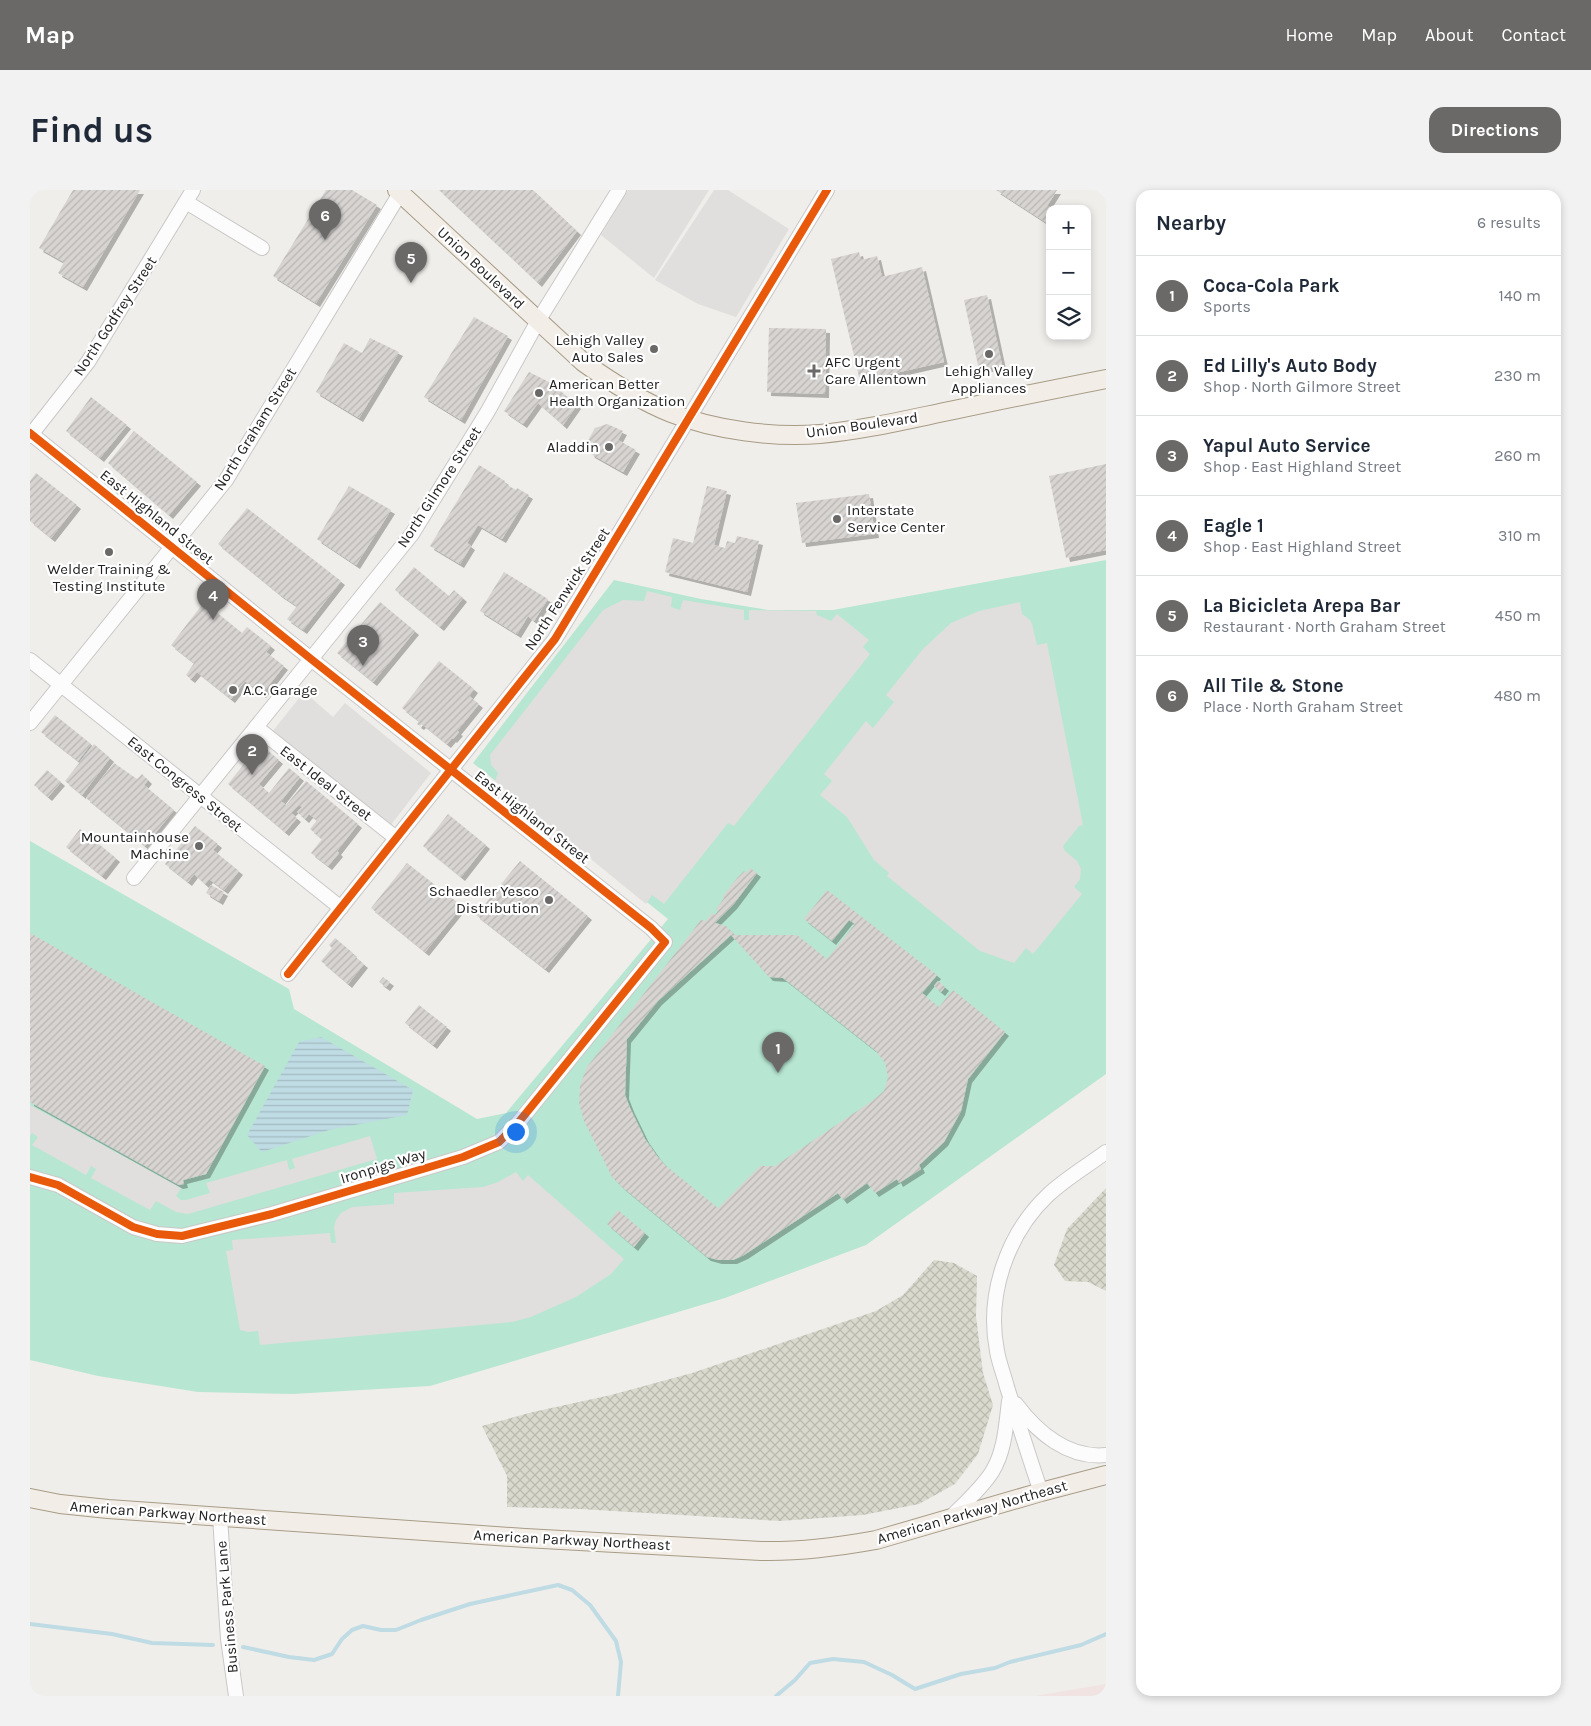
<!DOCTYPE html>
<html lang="en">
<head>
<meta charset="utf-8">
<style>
	:root { --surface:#fff; --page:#f2f2f3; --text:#1f2937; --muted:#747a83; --line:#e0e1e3; --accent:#6a6968 }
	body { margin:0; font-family:Karla,sans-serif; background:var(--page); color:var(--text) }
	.controls { position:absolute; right:15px; top:15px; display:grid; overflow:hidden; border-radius:10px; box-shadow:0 2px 8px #0003 }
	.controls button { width:45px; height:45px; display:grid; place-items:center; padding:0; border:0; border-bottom:1px solid var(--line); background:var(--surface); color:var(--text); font:25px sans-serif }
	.you { position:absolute; left:485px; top:941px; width:18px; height:18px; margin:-12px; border:4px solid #fff; border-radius:50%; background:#1a73e8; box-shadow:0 0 0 8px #1a73e833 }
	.badge { display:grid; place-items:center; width:32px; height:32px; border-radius:50%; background:var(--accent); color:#fff; font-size:16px; font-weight:700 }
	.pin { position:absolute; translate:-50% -41px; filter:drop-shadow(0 1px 2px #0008) }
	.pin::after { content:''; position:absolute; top:26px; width:18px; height:15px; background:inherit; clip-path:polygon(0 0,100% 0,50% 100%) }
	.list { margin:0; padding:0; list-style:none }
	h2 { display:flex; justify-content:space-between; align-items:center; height:65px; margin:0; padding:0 20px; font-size:21px }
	h2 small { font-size:16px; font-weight:400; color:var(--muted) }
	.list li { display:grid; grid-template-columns:32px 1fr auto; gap:15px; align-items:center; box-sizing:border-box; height:80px; padding:0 20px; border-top:1px solid var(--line) }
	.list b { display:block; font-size:19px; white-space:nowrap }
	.list p { margin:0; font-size:16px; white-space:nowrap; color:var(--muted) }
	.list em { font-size:16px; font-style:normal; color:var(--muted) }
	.icon { flex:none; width:28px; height:28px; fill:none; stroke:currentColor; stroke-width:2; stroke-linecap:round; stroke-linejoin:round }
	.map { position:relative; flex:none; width:1076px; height:1506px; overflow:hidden; border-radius:15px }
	header { display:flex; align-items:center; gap:30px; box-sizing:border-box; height:70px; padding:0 25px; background:var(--accent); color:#fff }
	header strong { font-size:24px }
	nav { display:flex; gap:28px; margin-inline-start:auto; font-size:18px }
	.intro { display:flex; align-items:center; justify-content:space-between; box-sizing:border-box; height:120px; padding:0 30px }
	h1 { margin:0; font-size:35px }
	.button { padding:12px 22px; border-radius:15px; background:var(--accent); color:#fff; font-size:18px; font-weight:700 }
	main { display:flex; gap:30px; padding:0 30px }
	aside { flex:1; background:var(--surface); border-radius:15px; box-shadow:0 2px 8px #0003 }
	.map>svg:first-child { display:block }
</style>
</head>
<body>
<header>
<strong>Map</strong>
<nav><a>Home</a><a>Map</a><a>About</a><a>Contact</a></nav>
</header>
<div class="intro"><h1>Find us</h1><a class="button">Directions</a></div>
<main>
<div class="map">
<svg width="1076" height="1506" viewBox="0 0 1076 1506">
	<defs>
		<pattern id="construction-cross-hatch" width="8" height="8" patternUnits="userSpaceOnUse" patternTransform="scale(1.25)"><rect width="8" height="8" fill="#d9d9cd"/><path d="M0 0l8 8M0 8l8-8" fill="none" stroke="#babab0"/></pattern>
		<pattern id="water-rules" width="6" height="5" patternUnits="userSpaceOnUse" patternTransform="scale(1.25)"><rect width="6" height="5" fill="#bfdbe3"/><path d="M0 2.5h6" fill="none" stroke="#a4bcc2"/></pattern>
		<pattern id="building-hatch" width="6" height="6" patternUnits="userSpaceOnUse" patternTransform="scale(1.25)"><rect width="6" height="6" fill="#d7d4d2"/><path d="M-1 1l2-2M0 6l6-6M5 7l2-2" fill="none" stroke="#b8b6b4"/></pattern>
		<filter id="shadow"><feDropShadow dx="4" dy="4" stdDeviation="0" flood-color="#0004"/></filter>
	</defs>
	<rect width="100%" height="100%" fill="#f0eeeb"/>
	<path fill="#f1e3e1" d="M 1076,1494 L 1076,1506 L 1005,1506 Z"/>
	<g fill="url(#construction-cross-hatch)">
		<path d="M 1076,998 L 1076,1101 L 1058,1092 L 1035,1091 L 1024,1075 L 1037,1039 Z"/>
		<path d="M 904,1070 L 924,1073 L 947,1086 L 946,1126 L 953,1183 L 963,1215 L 948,1264 L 925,1294 L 889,1314 L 833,1325 L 750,1331 L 550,1319 L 477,1317 L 477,1286 L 452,1236 L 503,1222 L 581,1205 L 662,1183 L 846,1121 L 873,1105 Z"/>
	</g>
	<path fill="#b7e6d2" d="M 1076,370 L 1076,884 L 836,1055 L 695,1108 L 400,1196 L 263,1204 L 168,1202 L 68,1186 L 0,1170 L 0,651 L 259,799 L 264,819 L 447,929 L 476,923 L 638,729 L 443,573 L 584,390 L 671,409 L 738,420 L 803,420 Z"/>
	<g fill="#e0dfde">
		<path d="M 598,0 L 679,0 L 624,88 L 571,45 Z"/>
		<path d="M 684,0 L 698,0 L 759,39 L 706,127 L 668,114 L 625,90 Z"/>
		<path d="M 617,401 L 642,407 L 641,417 L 650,420 L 653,410 L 714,420 L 714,430 L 719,430 L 719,420 L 786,421 L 787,425 L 801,431 L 807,424 L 839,450 L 833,457 L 840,464 L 704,636 L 698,633 L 634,714 L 622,705 L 616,714 L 465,591 L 468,583 L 461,575 L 460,565 L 573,420 L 593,410 L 614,411 Z"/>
		<path d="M 990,412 L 992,424 L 1000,430 L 1002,434 L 1007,455 L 1017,453 L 1053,635 L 1049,636 L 1033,656 L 1035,661 L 1047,671 L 1051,679 L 1050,689 L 1044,697 L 1052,704 L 1003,764 L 996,758 L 984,773 L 950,761 L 857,686 L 859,683 L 844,670 L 817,627 L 790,605 L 802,591 L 794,584 L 836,531 L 843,538 L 864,512 L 856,505 L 893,459 L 921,433 L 949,421 Z"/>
		<path d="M 274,502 L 303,527 L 315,513 L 401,583 L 360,636 L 242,542 Z"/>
		<path d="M 0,915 L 151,998 L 146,1006 L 151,1010 L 156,1010 L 180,1003 L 176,993 L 257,970 L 259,980 L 265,978 L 262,969 L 340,946 L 347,969 L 158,1024 L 146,1022 L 126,1011 L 120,1020 L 61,988 L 66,979 L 61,976 L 56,985 L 2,955 L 8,947 L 2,943 L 0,946 Z"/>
		<path d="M 486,982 L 493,991 L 498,985 L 594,1069 L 581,1084 L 546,1107 L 501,1127 L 482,1132 L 230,1155 L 228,1141 L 219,1142 L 210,1140 L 196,1061 L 203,1060 L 202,1050 L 300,1043 L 301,1053 L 306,1053 L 304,1037 L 306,1030 L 311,1023 L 322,1017 L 364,1014 L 364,1003 L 453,997 L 468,992 Z"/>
	</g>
	<path fill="url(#water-rules)" d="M 291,847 L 383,900 L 377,925 L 299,940 L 232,962 L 217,945 L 269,852 Z"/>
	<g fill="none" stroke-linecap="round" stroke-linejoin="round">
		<g stroke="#bfdbe3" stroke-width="4">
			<path d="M 0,1434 L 82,1444 L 122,1453 L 183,1455"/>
			<path d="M 213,1457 L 259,1467 L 284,1470 L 302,1464 L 312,1449 L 322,1440 L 333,1436 L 351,1440 L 366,1440 L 391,1430 L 440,1414 L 528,1395 L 542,1400 L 560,1415 L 586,1451 L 591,1472 L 588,1506"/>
			<path d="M 746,1506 L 765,1490 L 780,1473 L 803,1469 L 834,1472 L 862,1485 L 885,1499 L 931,1484 L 965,1478 L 980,1472 L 1051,1455 L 1076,1444"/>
		</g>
	</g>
	<g fill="url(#building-hatch)" fill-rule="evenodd" filter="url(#shadow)">
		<path d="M 43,0 L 110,0 L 53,97 L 28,83 L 34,72 L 9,58 Z"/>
		<path d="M 296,0 L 322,0 L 347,15 L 286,113 L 243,86 Z"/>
		<path d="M 409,0 L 503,0 L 547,41 L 508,93 Z"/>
		<path d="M 966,0 L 1027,0 L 1017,16 L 1020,17 L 1020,35 Z"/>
		<path d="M 829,62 L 831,70 L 847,66 L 852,87 L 892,77 L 914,172 L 830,191 L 801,69 Z"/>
		<path d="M 957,105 L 972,175 L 949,180 L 934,110 Z"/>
		<path d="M 444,127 L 478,146 L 431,230 L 394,207 Z"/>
		<path d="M 739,138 L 796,139 L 795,204 L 737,202 Z"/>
		<path d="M 340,148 L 369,162 L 329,228 L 286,202 L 314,153 L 332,163 Z"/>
		<path d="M 499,182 L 521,193 L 547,215 L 533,235 L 508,213 L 493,234 L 474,221 Z"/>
		<path d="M 61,207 L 97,235 L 70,268 L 36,241 Z"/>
		<path d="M 577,234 L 593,241 L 588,250 L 606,260 L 593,282 L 561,264 L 556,254 L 565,238 Z"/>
		<path d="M 104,241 L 167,292 L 139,325 L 78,273 Z"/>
		<path d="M 1076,274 L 1076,360 L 1036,368 L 1019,286 Z"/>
		<path d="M 449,275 L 475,291 L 474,293 L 486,300 L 487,298 L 499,305 L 472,349 L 448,335 L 437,353 L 441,356 L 430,374 L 400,356 Z"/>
		<path d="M 6,283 L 47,315 L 21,348 L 0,331 L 0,291 Z"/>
		<path d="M 319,296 L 361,320 L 326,375 L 287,349 Z"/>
		<path d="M 677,296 L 697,301 L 684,355 L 695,358 L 697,351 L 705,353 L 707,346 L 729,351 L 717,402 L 635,382 L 643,348 L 663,353 Z"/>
		<path d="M 839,304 L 845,344 L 772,353 L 766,313 Z"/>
		<path d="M 217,318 L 311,391 L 273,440 L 257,429 L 267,416 L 249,404 L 188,354 Z"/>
		<path d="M 384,377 L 419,406 L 424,400 L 433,408 L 410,437 L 365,400 Z"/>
		<path d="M 474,382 L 518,409 L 504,431 L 498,426 L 487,444 L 450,421 Z"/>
		<path d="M 174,412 L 212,443 L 217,437 L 241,456 L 236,462 L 254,476 L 232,504 L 215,491 L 201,509 L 167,482 L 161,489 L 156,485 L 164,473 L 141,455 Z"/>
		<path d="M 350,412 L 385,441 L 343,492 L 307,463 Z"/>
		<path d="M 409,471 L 444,499 L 439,506 L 449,514 L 427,541 L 429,542 L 423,549 L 422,548 L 417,554 L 392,534 L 390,536 L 387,534 L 389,531 L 372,518 Z"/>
		<path d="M 25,525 L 61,554 L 48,571 L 11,542 Z"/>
		<path d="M 64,554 L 80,568 L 52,605 L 35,591 Z"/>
		<path d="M 230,554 L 249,570 L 229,594 L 239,603 L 259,578 L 270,587 L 251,611 L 256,615 L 276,591 L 328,634 L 307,661 L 309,663 L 298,676 L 281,663 L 292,649 L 280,639 L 287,630 L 279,624 L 275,629 L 267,622 L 272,617 L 269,615 L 261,623 L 267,628 L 255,642 L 198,594 Z"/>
		<path d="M 84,573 L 107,589 L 112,584 L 118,590 L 114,595 L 144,620 L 115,656 L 56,608 Z"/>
		<path d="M 17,580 L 31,592 L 18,607 L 4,595 Z"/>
		<path d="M 418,624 L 456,655 L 431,687 L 393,656 Z"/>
		<path d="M 165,636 L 188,654 L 183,660 L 209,681 L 194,700 L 179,689 L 175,694 L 164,684 L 158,692 L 135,674 Z"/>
		<path d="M 50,639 L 86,668 L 72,686 L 36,657 Z"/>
		<path d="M 490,671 L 558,726 L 515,779 L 446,725 Z"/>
		<path d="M 377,673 L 432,716 L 395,762 L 341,718 Z"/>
		<path d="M 720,678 L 727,683 L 703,715 L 685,733 L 696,736 L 705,745 L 767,745 L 797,769 L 825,734 L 819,730 L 802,751 L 774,729 L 797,700 L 907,785 L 892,803 L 909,817 L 923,800 L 975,842 L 938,889 L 931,921 L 914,952 L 889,975 L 891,979 L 869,993 L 867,989 L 845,1003 L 837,993 L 813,1010 L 808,1003 L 714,1065 L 703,1070 L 688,1070 L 677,1067 L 592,997 L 582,987 L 554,931 L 549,913 L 550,895 L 557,877 L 671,730 L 676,731 L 682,723 L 685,725 L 688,720 L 686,719 L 694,708 L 693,706 L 708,687 L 714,681 L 716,683 ZM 701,745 L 739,787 L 753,788 L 846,861 L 855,873 L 858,887 L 854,901 L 842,911 L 745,976 L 730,976 L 688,1018 L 635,975 L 627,966 L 615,949 L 600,918 L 595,905 L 597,849 L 628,811 Z"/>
		<path d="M 181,695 L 194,702 L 189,711 L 176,703 Z"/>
		<path d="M 0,743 L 235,876 L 176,984 L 153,990 L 154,994 L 149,995 L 0,912 Z"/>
		<path d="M 305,748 L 323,763 L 322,764 L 334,774 L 318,794 L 291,771 L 302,758 L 299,755 Z"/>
		<path d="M 353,787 L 360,792 L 356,797 L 349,792 Z"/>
		<path d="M 908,791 L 915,797 L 911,802 L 904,796 Z"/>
		<path d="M 389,815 L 417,837 L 403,855 L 375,833 Z"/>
		<path d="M 588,1020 L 615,1043 L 604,1057 L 577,1034 Z"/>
	</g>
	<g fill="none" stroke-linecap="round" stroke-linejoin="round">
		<g stroke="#c9c8c7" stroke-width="16">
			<g id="minor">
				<path d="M 156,12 L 232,58"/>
				<path d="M 0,243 L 281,469 L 621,738 L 635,752 L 488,933 L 469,952 L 433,967 L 242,1024 L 152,1046 L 127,1044 L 103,1037 L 28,995 L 0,987"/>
				<path d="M 0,246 L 58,172 L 163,0"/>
				<path d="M 0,470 L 311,718"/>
				<path d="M 0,533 L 196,290 L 372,0"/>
				<path d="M 226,537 L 366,648"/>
				<path d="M 104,688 L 382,344 L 458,221 L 508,131 L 589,0"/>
				<path d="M 258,784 L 525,449 L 797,0"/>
				<path d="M 986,1214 C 1007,1242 1038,1269 1076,1265"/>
				<path d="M 1011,1302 C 999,1267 988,1232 977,1197 C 974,1185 969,1173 967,1161 C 956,1105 977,1044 1018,1005 C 1035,989 1057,976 1076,962"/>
				<path d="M 190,1327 L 198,1449 L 206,1506"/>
				<path d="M 920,1328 C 934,1314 951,1299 962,1282 C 975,1261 976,1235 979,1211"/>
			</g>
		</g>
		<g stroke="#a79c86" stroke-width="20">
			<g id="major">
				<path d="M 367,0 L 553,172 C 581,192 609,210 641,223 C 684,240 744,248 790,244 C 835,240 880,229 924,220 C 975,209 1025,199 1076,189"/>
				<path d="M 0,1308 L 30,1314 L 78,1319 L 495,1348 L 731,1361 C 770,1362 807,1357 846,1350 L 1011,1302 L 1076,1285"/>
			</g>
		</g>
		<use href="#minor" stroke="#fdfcfc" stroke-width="14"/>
		<use href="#major" stroke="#f3ede7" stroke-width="18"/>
		<g stroke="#fff" stroke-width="11">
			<g id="cycleway">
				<path d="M 0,243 L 281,469 L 621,738 L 635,752 L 488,933 L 469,952 L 433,967 L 242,1024 L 152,1046 L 127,1044 L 103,1037 L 28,995 L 0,987"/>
				<path d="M 258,784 L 525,449 L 797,0"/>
			</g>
		</g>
		<use href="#cycleway" stroke="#e8590c" stroke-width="8"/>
	</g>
	<g fill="#6a6968" stroke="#fff" stroke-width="2">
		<circle cx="624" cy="159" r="5"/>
		<circle cx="959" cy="164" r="5"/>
		<path d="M781.5 173.5h5v5h5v5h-5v5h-5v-5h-5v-5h5z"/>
		<circle cx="509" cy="203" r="5"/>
		<circle cx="579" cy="257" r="5"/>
		<circle cx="807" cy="329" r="5"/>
		<circle cx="79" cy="362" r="5"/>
		<circle cx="203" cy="500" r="5"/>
		<circle cx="169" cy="656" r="5"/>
		<circle cx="519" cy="710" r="5"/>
	</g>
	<g text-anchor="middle" stroke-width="4.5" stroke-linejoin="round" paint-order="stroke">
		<g font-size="15" fill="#222" stroke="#fff">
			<text transform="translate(451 78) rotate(43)" y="5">Union Boulevard</text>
			<text transform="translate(85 126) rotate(-57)" y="5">North Godfrey Street</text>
			<text transform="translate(832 235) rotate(-8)" y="5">Union Boulevard</text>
			<text transform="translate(225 239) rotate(-58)" y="5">North Graham Street</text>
			<text transform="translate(409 297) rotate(-57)" y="5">North Gilmore Street</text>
			<text transform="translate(127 327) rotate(39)" y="5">East Highland Street</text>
			<text transform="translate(537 399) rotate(-57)" y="5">North Fenwick Street</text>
			<text transform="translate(296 593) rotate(38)" y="5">East Ideal Street</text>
			<text transform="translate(155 594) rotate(39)" y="5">East Congress Street</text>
			<text transform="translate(502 627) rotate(38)" y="5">East Highland Street</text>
			<text transform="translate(353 976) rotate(-17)" y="5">Ironpigs Way</text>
			<text transform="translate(942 1322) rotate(-16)" y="5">American Parkway Northeast</text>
			<text transform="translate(138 1323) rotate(4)" y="5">American Parkway Northeast</text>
			<text transform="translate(542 1350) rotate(3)" y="5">American Parkway Northeast</text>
			<text transform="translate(197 1417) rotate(-95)" y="5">Business Park Lane</text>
		</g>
		<g font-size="15" fill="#222" stroke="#fff" text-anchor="end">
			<text x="614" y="155">Lehigh Valley<tspan x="614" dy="17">Auto Sales</tspan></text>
			<text x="795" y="177" text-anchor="start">AFC Urgent<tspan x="795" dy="17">Care Allentown</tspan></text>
			<text x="959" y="186" text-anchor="middle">Lehigh Valley<tspan x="959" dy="17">Appliances</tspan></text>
			<text x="519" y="199" text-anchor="start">American Better<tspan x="519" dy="17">Health Organization</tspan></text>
			<text x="569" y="262">Aladdin</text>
			<text x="817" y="325" text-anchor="start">Interstate<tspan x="817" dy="17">Service Center</tspan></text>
			<text x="79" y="384" text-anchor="middle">Welder Training &amp;<tspan x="79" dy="17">Testing Institute</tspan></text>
			<text x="213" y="505" text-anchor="start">A.C. Garage</text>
			<text x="159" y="652">Mountainhouse<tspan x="159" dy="17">Machine</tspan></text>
			<text x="509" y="706">Schaedler Yesco<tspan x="509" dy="17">Distribution</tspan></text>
		</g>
	</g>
</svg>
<div class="controls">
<button>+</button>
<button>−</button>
<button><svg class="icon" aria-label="layers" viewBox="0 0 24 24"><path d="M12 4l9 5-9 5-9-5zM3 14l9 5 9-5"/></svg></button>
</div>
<div class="you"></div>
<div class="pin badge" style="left:748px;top:883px">1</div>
<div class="pin badge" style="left:222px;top:585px">2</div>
<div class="pin badge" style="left:333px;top:476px">3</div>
<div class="pin badge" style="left:183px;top:430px">4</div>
<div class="pin badge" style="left:381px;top:93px">5</div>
<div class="pin badge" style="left:295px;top:50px">6</div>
</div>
<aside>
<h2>Nearby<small>6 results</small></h2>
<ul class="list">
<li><span class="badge">1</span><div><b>Coca-Cola Park</b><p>Sports</p></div><em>140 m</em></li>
<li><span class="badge">2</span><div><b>Ed Lilly's Auto Body</b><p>Shop · North Gilmore Street</p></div><em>230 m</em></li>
<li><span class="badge">3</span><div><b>Yapul Auto Service</b><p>Shop · East Highland Street</p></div><em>260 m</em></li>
<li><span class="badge">4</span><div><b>Eagle 1</b><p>Shop · East Highland Street</p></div><em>310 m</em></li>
<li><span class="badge">5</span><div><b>La Bicicleta Arepa Bar</b><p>Restaurant · North Graham Street</p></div><em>450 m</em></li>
<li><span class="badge">6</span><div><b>All Tile &amp; Stone</b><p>Place · North Graham Street</p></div><em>480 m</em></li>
</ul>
</aside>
</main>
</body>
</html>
